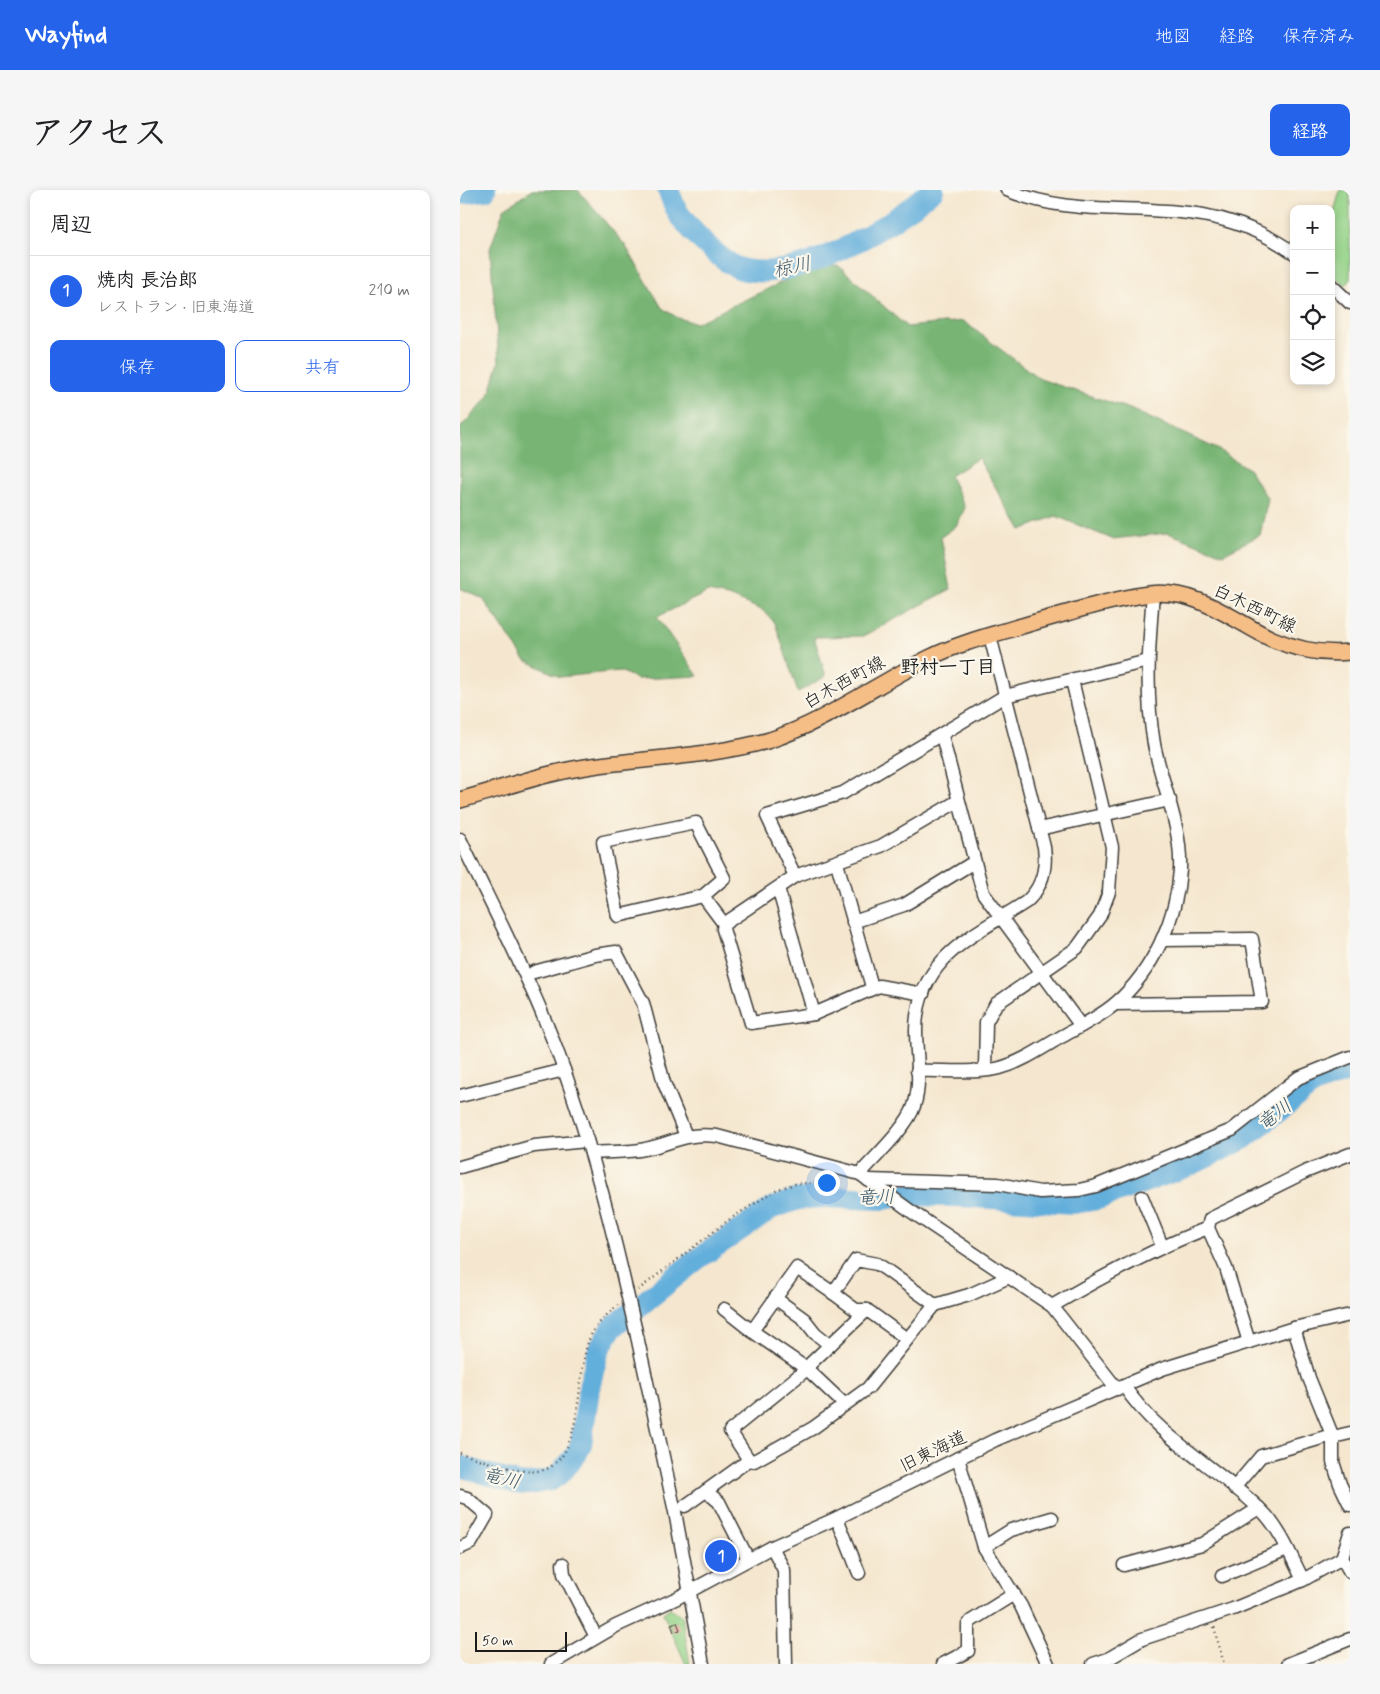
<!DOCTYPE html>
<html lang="ja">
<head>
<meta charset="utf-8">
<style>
	:root { --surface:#fff; --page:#f6f6f6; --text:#202124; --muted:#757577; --line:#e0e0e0; --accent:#2563eb }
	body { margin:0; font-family:Mynerve,"Klee One",sans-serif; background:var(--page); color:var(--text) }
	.controls { position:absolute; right:15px; top:15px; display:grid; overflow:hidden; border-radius:10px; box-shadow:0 2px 8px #0003 }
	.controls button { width:45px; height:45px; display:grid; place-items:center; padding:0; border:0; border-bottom:1px solid var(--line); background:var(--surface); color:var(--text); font:25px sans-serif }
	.scale { position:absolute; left:15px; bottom:12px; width:92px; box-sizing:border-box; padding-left:5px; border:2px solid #1c1c1c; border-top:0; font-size:14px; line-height:18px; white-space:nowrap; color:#1c1c1c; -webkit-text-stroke:4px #fbf7ec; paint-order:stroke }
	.you { position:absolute; left:366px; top:992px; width:18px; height:18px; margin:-12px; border:4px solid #fff; border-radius:50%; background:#1a73e8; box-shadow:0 0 0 8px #1a73e833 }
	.badge { display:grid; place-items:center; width:32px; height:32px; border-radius:50%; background:var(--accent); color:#fff; font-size:16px; font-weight:700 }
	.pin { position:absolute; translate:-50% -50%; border:2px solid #fff; box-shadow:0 1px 5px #0006 }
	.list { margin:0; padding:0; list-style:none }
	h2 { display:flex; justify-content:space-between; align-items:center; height:65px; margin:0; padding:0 20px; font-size:21px }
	h2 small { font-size:16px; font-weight:400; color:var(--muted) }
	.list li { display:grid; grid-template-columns:32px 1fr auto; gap:15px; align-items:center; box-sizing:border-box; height:70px; padding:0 20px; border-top:1px solid var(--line) }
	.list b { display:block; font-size:19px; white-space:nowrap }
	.list p { margin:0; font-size:16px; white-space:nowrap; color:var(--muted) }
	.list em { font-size:16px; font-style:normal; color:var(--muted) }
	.actions { display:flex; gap:10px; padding:15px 20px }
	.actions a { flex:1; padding:11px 0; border:1px solid var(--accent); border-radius:10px; text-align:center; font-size:18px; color:var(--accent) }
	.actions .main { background:var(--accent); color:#fff }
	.icon { flex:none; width:28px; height:28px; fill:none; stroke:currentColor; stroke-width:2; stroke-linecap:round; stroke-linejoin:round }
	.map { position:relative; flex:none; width:890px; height:1474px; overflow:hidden; border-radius:10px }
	header { display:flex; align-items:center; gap:30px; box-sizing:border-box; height:70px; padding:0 25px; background:var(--accent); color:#fff }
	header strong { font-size:24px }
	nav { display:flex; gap:28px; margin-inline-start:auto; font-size:18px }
	.intro { display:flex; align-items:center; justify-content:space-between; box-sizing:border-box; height:120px; padding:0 30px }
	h1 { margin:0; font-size:35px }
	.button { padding:12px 22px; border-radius:10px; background:var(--accent); color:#fff; font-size:18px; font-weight:700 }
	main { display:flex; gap:30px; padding:0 30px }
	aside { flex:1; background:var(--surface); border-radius:10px; box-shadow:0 2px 8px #0003 }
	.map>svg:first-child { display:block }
</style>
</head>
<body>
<header>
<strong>Wayfind</strong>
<nav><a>地図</a><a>経路</a><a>保存済み</a></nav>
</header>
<div class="intro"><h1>アクセス</h1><a class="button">経路</a></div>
<main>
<aside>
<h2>周辺<small></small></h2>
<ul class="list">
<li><span class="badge">1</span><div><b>焼肉 長治郎</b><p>レストラン · 旧東海道</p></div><em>210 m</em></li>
</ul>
<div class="actions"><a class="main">保存</a><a>共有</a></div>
</aside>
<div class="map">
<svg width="890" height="1474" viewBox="0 0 890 1474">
	<rect width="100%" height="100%" fill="#fbf7ec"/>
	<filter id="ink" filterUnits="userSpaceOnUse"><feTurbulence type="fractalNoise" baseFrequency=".02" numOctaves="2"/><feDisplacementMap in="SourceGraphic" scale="10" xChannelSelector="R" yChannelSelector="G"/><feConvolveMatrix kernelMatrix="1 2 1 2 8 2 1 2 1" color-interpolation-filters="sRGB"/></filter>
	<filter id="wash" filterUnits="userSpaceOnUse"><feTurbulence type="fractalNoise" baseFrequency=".0096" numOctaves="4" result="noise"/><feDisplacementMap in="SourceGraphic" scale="20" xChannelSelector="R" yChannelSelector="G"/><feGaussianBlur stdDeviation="1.12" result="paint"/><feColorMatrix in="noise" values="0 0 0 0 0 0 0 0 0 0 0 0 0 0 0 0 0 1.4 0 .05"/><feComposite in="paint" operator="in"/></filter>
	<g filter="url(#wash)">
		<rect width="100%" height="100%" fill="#f5e7cf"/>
		<g fill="#95d389" stroke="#587852">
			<path d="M 880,0 L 890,0 L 890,91 L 885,95 L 871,83 L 871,34 Z"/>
			<path d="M 210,1418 L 222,1426 L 230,1474 L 226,1474 L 203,1423 Z"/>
		</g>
		<path fill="#78b575" stroke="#4a6848" d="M 72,0 L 118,0 L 165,55 L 202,118 L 218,128 L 236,133 L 362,73 L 379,76 L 447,137 L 503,131 L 580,189 L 670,219 L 757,259 L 788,279 L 808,309 L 800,345 L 763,364 L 708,343 L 652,349 L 596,326 L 561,340 L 518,268 L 490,286 L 505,318 L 496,336 L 481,347 L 491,399 L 403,446 L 354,447 L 366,486 L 338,502 L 315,433 L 302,420 L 268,406 L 248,402 L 197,427 L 238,486 L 177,489 L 160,481 L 100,487 L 65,470 L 23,409 L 0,398 L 0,238 L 29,206 L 39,171 L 30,59 L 44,19 Z"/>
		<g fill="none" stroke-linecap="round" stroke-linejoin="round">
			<g stroke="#64afdc" stroke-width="22">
				<path d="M 208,0 C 212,8 214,17 219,24 C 232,42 264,76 285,80 C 344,91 429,37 473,0"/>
				<path d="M 0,4 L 25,0"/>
				<path d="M 0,1276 L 56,1293 L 69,1294 L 91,1290 L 101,1283 L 116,1265 L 121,1254 L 130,1193 L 139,1159 L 151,1139 L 236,1070 L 312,1018 L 338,1009 L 361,1007 L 424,1009 L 444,1005 L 496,1006 L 614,1013 L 638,1009 L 728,976 L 757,962 L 783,949 L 853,894 L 890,880"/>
			</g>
		</g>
		<g id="blocks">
			<g fill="#eba39b">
				<path d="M 268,1353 L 276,1369 L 255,1379 L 247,1363 Z"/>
				<path d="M 217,1432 L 220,1440 L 214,1442 L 211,1434 Z"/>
			</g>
		</g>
	</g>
	<g filter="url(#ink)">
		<use href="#blocks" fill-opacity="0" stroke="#3d3a37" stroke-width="1"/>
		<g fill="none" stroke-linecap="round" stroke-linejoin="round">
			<g stroke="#3d3a37" stroke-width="15">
				<g id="minor">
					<path d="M 547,0 C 614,28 675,13 743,25 C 776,31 806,43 834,63"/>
					<path d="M 871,95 L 890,113"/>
					<path d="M 482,546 L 523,703 L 621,836"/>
					<path d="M 236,633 L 264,688 L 243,706 L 158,726 L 143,652 Z"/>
					<path d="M 579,639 L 710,610"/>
					<path d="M 0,649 C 36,725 76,800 104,880 C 130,952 149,1025 166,1099"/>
					<path d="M 377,673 L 412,797"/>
					<path d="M 335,686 L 307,626 L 383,603 L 545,506 L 688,471"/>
					<path d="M 318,698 L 354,824"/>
					<path d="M 243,706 L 264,734"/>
					<path d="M 393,732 L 444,715 L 514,672"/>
					<path d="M 74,782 L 135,765 L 156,762 L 183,813 L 204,893 L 226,946"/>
					<path d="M 463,804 L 419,796 L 354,824 L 291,833 L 263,739 L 264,734 L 335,686 L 421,656 L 498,611"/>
					<path d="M 655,814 L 802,812 L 792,749 L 702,750"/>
					<path d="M 525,879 L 526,832 L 536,814 L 617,758 L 640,726 L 649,702 L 652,657 L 612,490"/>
					<path d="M 457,881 C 481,880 519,884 540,878 C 562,872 582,858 601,847 C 619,837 640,827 656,813 C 693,781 717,728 720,680 C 722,636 702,596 694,554 C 685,503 689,454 693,403"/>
					<path d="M 0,906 L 104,880"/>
					<path d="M 131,963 C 149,961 168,963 185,959 C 214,953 225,942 257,946 L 400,984 L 452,1022 L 592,1116 L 657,1199"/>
					<path d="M 0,977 L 74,956 L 127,951"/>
					<path d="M 400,984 C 414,968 448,936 454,916 C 462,893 456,865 456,840 C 457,768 513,746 566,712 C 582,698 587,679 584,657 L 530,446"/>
					<path d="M 408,990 L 538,994 L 580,1002 L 619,1000 L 636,996 L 772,940 L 838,888 L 890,867"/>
					<path d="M 682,1007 L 702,1056"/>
					<path d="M 748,1038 L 766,1078 L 789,1152"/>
					<path d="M 373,1103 L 396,1120 L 407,1120"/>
					<path d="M 315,1108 L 344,1129 L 355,1143 L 370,1155"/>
					<path d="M 475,1115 L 509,1105 L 549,1087"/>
					<path d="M 592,1116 C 643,1086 693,1059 748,1038 L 750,1029 L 845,982 L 890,964"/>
					<path d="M 834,1138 L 849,1188 L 873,1247 L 873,1272 L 880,1294 L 890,1315"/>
					<path d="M 177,1146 L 215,1322 L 243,1474"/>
					<path d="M 664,1196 C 698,1248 758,1278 802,1321 C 819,1337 832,1368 843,1390"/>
					<path d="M 384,1214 L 347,1179 L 351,1173 L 407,1120 L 447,1149"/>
					<path d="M 873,1247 L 890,1243"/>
					<path d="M 498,1268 L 524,1357 L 561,1416 L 588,1474"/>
					<path d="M 289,1270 L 270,1241 L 347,1179 L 292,1141"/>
					<path d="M 774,1298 L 801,1266 L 872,1245"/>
					<path d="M 246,1301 L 259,1312 L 288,1369"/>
					<path d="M 0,1306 L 7,1308 L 27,1325 L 11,1353 L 0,1358"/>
					<path d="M 225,1316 L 289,1270 L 294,1271 L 353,1238 L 408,1198 L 475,1115 L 425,1079 L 417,1074 L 396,1070 L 373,1103 L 337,1078 L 292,1141 L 264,1119"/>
					<path d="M 377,1328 L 399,1383"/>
					<path d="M 312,1357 L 324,1380 L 326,1474"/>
					<path d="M 524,1357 L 551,1340 L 592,1328"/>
					<path d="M 882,1368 L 890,1382"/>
					<path d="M 103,1374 L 104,1384 L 136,1447"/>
					<path d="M 664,1375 L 742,1354 L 799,1318"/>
					<path d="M 762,1386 L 827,1359"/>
					<path d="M 91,1474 L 156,1436 L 217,1408 L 312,1357 L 377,1328 L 535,1250 L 702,1179 L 834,1138 L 890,1125"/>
					<path d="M 483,1474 L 508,1461 L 508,1435 L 511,1431 L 554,1404"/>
					<path d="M 633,1474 L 648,1469 L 682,1449 L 773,1419 L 843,1390 L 882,1368 L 890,1343"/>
					<path d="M 828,1474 L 890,1449"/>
				</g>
			</g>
			<g stroke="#3d3a37" stroke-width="18">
				<path id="major" d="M 0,610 C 44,598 87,582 132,576 C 189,568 256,566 310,550 C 365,532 417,494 469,468 C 497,454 528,446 558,437 C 601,425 646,410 690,404 C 736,398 774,431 812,449 C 838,460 862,465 890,462"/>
			</g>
			<g stroke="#3d3a37" stroke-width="2.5" stroke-dasharray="1 4" stroke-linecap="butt">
				<path d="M 178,1100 L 270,1029 L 316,1000 L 334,994 L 374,991"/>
				<path d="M 0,1263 C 20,1269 57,1284 78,1281 C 128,1274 113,1178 132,1143 C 138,1133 148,1123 158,1115"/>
				<path d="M 754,1437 L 764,1474"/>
			</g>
			<use href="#minor" stroke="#fff" stroke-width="12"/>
			<use href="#major" stroke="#f6be87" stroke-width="15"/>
			<g stroke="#3d3a37" stroke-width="15" stroke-linecap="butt">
				<path id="minor-bridge" d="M 166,1099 L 177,1146"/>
			</g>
			<use href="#minor-bridge" stroke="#fff" stroke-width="12"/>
		</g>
	</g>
	<g text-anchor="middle" stroke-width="4.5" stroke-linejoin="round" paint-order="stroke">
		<g font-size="18" fill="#1c1c1c" stroke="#fbf7ec">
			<text transform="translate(795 418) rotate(26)" y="6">白木西町線</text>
			<text transform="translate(384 492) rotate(-29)" y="6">白木西町線</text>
			<text transform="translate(473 1261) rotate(-26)" y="6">旧東海道</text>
		</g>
		<g font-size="19" font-style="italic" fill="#395769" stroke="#fbf7ec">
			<text transform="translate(332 76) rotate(-12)" y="7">椋川</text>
			<text transform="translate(814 924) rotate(-38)" y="7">竜川</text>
			<text transform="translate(416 1006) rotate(-2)" y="7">竜川</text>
			<text transform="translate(42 1287) rotate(14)" y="7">竜川</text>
		</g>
		<g font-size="19" font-weight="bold" fill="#1c1c1c" stroke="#fbf7ec">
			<text x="488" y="483">野村一丁目</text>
		</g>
	</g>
</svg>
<div class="controls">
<button>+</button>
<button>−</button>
<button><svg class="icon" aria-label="locate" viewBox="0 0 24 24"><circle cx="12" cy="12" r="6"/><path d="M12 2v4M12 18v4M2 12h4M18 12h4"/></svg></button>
<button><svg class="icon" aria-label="layers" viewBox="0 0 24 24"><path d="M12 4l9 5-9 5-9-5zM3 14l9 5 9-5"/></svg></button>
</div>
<div class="scale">50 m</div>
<div class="you"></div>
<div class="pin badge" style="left:261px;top:1366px">1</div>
</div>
</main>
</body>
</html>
